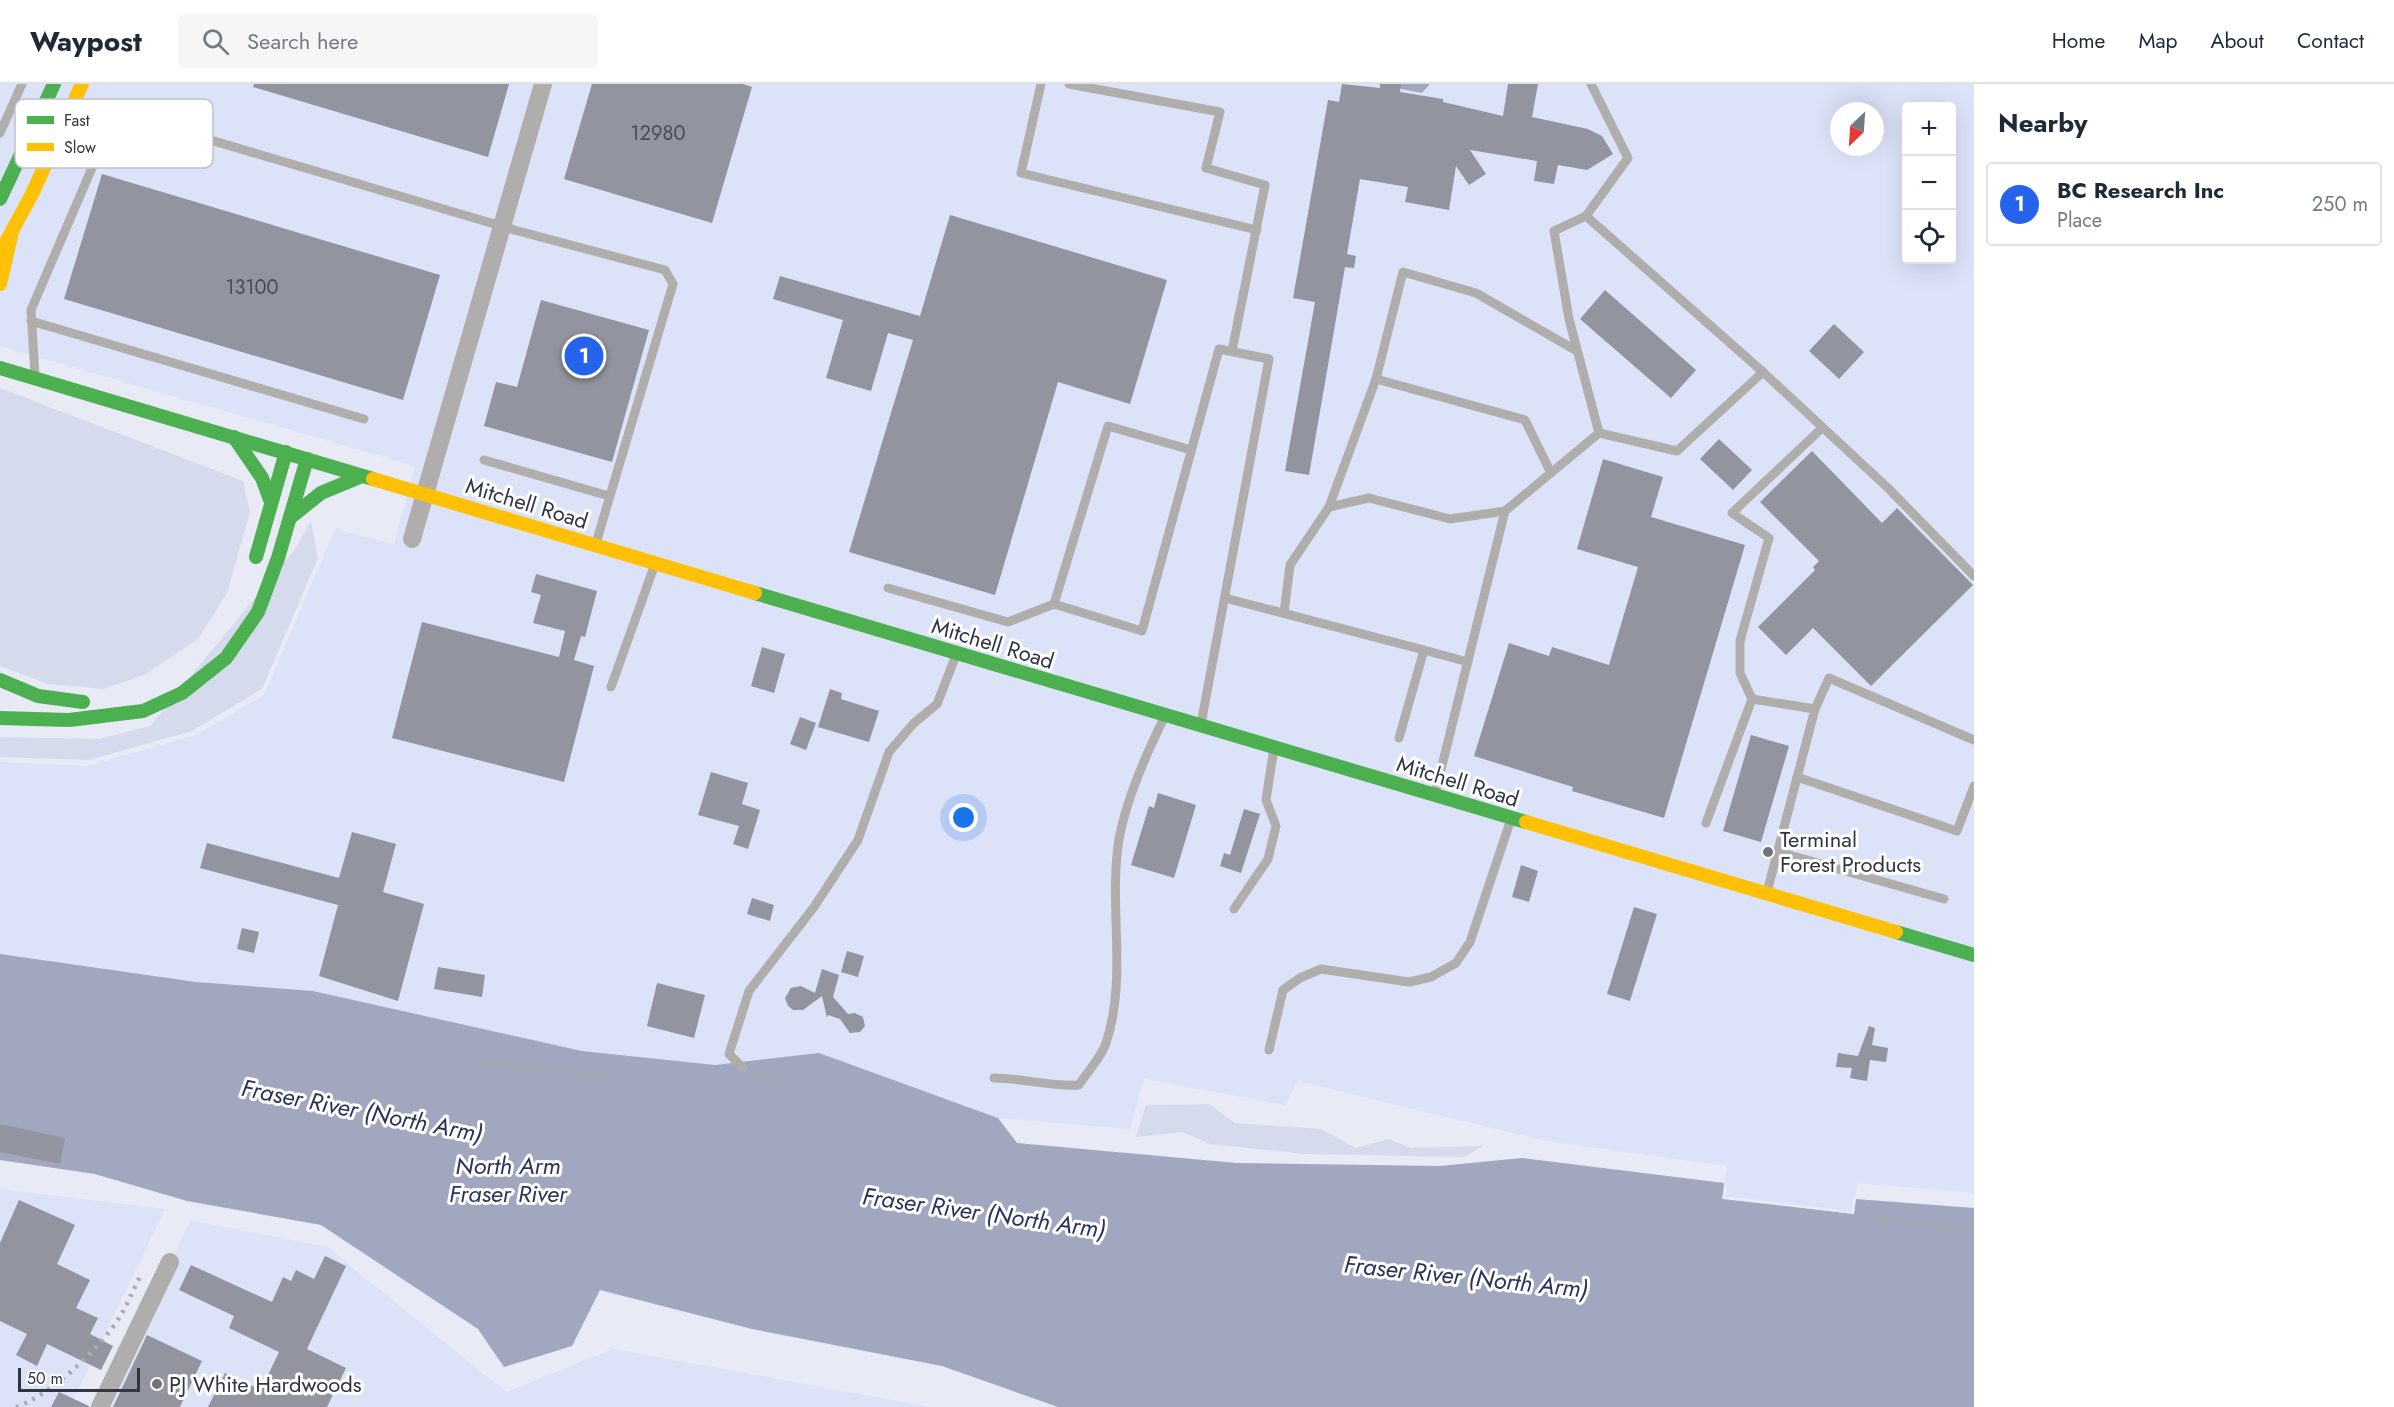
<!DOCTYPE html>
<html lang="en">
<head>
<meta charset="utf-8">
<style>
	:root { --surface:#fff; --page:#f6f6f7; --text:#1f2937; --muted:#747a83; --line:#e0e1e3; --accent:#2563eb }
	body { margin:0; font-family:Jost,sans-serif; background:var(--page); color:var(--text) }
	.controls { position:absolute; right:18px; top:18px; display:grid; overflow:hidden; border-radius:6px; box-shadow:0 6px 24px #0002 }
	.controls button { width:54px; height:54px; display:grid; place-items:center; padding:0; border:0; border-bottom:2px solid var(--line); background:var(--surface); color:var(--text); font:30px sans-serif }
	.compass { position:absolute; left:1830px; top:18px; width:54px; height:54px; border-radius:50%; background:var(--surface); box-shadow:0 6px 24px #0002; rotate:205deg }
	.scale { position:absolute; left:18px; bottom:15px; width:122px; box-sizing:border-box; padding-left:6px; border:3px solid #313441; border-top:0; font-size:16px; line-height:21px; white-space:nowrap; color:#313441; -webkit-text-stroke:4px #fff; paint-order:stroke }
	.you { position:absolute; left:964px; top:734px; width:21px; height:21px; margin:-15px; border:4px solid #fff; border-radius:50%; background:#1a73e8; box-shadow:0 0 0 9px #1a73e833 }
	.badge { display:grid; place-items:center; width:39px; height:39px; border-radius:50%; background:var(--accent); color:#fff; font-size:20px; font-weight:700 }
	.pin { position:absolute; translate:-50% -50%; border:3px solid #fff; box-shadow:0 2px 6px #0006 }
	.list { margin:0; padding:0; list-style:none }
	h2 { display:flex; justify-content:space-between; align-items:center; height:78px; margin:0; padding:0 24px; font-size:26px }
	h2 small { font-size:20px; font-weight:400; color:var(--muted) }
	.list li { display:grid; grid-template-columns:39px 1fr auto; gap:18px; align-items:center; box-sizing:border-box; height:84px; margin:0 12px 12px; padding:0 12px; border:2px solid var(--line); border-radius:6px }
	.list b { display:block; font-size:22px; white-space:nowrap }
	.list p { margin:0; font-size:20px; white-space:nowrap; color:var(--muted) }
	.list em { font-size:20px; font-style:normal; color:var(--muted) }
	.icon { flex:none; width:33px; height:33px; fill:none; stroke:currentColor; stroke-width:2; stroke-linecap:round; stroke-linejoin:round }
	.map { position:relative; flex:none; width:1974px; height:1323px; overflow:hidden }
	header { display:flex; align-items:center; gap:36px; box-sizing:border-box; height:84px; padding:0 30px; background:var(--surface); border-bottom:2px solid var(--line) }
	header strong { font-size:28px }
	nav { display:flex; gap:33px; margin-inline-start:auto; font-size:21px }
	.search { width:420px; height:54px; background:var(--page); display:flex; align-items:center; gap:15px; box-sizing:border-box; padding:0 21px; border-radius:6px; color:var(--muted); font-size:22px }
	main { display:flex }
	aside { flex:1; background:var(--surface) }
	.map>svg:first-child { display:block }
</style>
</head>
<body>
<header>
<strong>Waypost</strong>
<div class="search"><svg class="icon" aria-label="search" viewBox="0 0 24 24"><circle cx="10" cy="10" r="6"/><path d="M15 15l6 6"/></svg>Search here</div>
<nav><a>Home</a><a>Map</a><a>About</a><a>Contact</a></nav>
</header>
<main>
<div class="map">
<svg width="1974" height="1323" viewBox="0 0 1974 1323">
	<rect width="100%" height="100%" fill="#e8eaf5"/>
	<g fill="#dce2f8" fill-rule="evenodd">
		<path d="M 0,0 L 1377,0 L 1422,9 L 1430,0 L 1974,0 L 1974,1109 L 1857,1099 L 1854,1130 L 1723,1115 L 1727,1082 L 1546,1057 L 1298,997 L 1285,1021 L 1144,995 L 1130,1045 L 998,1034 L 819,969 L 715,981 L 582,967 L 313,907 L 196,898 L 0,870 L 0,678 L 87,682 L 196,651 L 264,611 L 335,445 L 394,460 L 415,382 L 0,262 ZM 1906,22 L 1952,22 L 1952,176 L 1906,176 ZM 1839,27 L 1875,27 L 1875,63 L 1839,63 Z"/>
		<path d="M 0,1105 L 165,1125 L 70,1323 L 0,1323 Z"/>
		<path d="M 190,1136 L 327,1163 L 506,1308 L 613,1265 L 931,1323 L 107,1323 Z"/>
	</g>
	<g fill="#d5daed">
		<path d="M 0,304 L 243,397 L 250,428 L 227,509 L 198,555 L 144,591 L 103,605 L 48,600 L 0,582 Z"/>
		<path d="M 311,437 L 318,474 L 262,605 L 192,647 L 89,676 L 0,673 L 0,653 L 100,655 L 150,642 L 295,465 Z"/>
		<path d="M 1209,1020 L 1235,1039 L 1321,1045 L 1356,1064 L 1389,1055 L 1411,1064 L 1483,1062 L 1464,1073 L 1306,1070 L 1210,1060 L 1183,1048 L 1136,1053 L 1146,1021 Z"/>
	</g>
	<g fill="#a1a7bf">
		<path d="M 1377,0 L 1430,0 L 1422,9 Z"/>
		<path d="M 0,870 L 196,898 L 313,907 L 582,967 L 715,981 L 819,969 L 998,1034 L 1017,1059 L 1237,1079 L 1440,1082 L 1522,1074 L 1724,1099 L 1723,1114 L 1854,1130 L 1856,1115 L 1974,1124 L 1974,1323 L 1058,1323 L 942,1282 L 752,1245 L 600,1206 L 572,1262 L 504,1283 L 478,1245 L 321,1141 L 187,1117 L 95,1090 L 0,1076 Z"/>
	</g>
	<path fill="#e8eaf5" d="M 1725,1097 L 1727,1099 L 1726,1112 L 1851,1127 L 1853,1114 L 1856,1112 L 1854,1130 L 1722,1115 Z"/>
	<g fill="#92949f">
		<path d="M 254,0 L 509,0 L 488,73 L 253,3 Z"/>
		<path d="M 592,0 L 743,0 L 752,3 L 712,139 L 564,95 Z"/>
		<path d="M 1342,0 L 1380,4 L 1380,0 L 1401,0 L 1400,8 L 1443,15 L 1443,18 L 1503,32 L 1508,0 L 1538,0 L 1532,33 L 1588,45 L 1602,52 L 1613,70 L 1587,86 L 1558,81 L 1554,100 L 1534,97 L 1537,77 L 1470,66 L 1486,90 L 1469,101 L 1456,82 L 1449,126 L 1405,118 L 1408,103 L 1360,95 L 1347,170 L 1356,172 L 1354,184 L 1345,183 L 1309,391 L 1285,387 L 1315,218 L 1293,214 L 1328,16 L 1339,18 Z"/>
		<path d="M 102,90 L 440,191 L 403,316 L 64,215 Z"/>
		<path d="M 950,131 L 1167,196 L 1130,320 L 1058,298 L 995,511 L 849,468 L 913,256 L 888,249 L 871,307 L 826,294 L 843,236 L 773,215 L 780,192 L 920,232 Z"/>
		<path d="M 1605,206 L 1696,286 L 1671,314 L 1580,235 Z"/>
		<path d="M 541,216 L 649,246 L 612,378 L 484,342 L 496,298 L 517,303 Z"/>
		<path d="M 1834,240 L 1864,268 L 1839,295 L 1809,267 Z"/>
		<path d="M 1719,355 L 1752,386 L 1733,406 L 1700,375 Z"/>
		<path d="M 1812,367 L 1882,439 L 1897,424 L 1973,501 L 1871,602 L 1813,544 L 1786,571 L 1758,543 L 1815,486 L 1813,483 L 1819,477 L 1760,418 Z"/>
		<path d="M 1603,375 L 1663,393 L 1651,433 L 1745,461 L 1664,734 L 1572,707 L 1573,703 L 1474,672 L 1509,559 L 1549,572 L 1552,563 L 1609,581 L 1638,483 L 1577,465 Z"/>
		<path d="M 536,490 L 597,507 L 585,553 L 581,552 L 574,576 L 594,582 L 564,698 L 392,654 L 422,538 L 559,573 L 565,547 L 533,539 L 541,511 L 531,508 Z"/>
		<path d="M 762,563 L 785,570 L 774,609 L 751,602 Z"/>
		<path d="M 830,605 L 842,609 L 841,615 L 879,627 L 869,658 L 818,643 Z"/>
		<path d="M 800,633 L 816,639 L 806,666 L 790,660 Z"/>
		<path d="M 1751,651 L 1789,662 L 1761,758 L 1723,747 Z"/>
		<path d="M 711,688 L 748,699 L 742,720 L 760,726 L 748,765 L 733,760 L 739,742 L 698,731 Z"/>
		<path d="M 1158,709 L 1196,721 L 1174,794 L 1131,781 L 1149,722 L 1154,724 Z"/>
		<path d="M 1244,725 L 1260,730 L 1241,789 L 1220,782 L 1224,769 L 1230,771 Z"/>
		<path d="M 352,748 L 396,760 L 383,808 L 424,820 L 398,917 L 319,892 L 338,821 L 200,784 L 207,759 L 339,794 Z"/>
		<path d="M 1521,781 L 1538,787 L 1529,818 L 1512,813 Z"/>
		<path d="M 752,814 L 774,821 L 770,837 L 747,830 Z"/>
		<path d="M 1634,823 L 1657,830 L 1630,917 L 1607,910 Z"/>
		<path d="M 242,844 L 259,848 L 254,869 L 237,865 Z"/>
		<path d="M 847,867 L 864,872 L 858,893 L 841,888 Z"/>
		<path d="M 438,883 L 485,891 L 482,913 L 434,905 Z"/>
		<path d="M 822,885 L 839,891 L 833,913 L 848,930 L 855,929 L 863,933 L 865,942 L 860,948 L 850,949 L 840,935 L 828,931 L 827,934 L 822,912 L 803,926 L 793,926 L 788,922 L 785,914 L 791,904 L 801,902 L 815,909 Z"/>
		<path d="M 657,899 L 705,911 L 694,954 L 647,942 Z"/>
		<path d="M 1869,942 L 1875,944 L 1872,961 L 1888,964 L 1886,978 L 1870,976 L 1867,997 L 1850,994 L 1852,984 L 1836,983 L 1838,969 L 1858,972 Z"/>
		<path d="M 0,1040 L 65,1054 L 60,1080 L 0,1068 Z"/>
		<path d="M 19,1116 L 75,1141 L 57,1180 L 90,1196 L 76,1224 L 98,1234 L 90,1250 L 113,1262 L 101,1286 L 47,1260 L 37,1282 L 16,1271 L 27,1250 L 0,1237 L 0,1159 Z"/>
		<path d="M 325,1172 L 346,1182 L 307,1265 L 346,1284 L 327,1323 L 208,1323 L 225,1289 L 261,1306 L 279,1268 L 229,1244 L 234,1232 L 179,1206 L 191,1181 L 272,1218 L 283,1193 L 291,1197 L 296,1186 L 314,1195 Z"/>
		<path d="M 147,1251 L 202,1277 L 180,1323 L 113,1323 Z"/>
		<path d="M 59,1308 L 89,1322 L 89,1323 L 51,1323 Z"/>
	</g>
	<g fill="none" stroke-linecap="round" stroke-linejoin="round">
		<g stroke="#a8a9a9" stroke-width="3" stroke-dasharray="4.5 3" stroke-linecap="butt">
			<path d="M 472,976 L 610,992"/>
			<path d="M 753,988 L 795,1006"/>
			<path d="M 1854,1130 L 1974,1147"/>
		</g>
		<g stroke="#b0aeac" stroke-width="9">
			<path d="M 1041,0 L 1021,89 L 1257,146"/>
			<path d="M 1069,0 L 1220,28 L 1206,84 L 1265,101 L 1232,267"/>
			<path d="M 0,49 L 22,0"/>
			<path d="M 1586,132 L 1628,74 L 1591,0"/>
			<path d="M 31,237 L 364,335"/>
			<path d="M 35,291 L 31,226 L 116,28 L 518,147 L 665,186 L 673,200 L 596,459"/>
			<path d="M 1376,295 L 1403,188 L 1476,209 L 1577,267"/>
			<path d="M 1599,349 L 1569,235 L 1554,147 L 1586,132 L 1763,288"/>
			<path d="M 484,376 L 609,412"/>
			<path d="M 1329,423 L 1376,295 L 1525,336 L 1551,389"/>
			<path d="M 1505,427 L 1599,349 L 1677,367 L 1763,288 L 1889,405 L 1974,492"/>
			<path d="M 888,504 L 1008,538 L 1054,520 L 1142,547 L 1219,265 L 1269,275 L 1201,640"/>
			<path d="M 1225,514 L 1424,566 L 1399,654"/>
			<path d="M 1054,520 L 1108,342 L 1191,366"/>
			<path d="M 1284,529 L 1290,481 L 1329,423 L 1369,414 L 1450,435 L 1505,427 L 1435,710"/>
			<path d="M 1424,566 L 1468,578"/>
			<path d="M 611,603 L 655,480"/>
			<path d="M 1752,615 L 1815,625"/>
			<path d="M 1797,693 L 1957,747 L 1974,702"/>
			<path d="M 1706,739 L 1752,615 L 1740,589 L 1740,557 L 1769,454 L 1732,429 L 1821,345"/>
			<path d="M 1779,768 L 1944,815"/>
			<path d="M 1767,808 L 1815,625 L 1829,594 L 1974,656"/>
			<path d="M 1234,825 L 1268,775 L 1276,742 L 1266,716 L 1274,664"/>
			<path d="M 1269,966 L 1283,906 L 1300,894 L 1321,885 L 1409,898 L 1431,893 L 1456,879 L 1470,858 L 1511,735"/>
			<path d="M 743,984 L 729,970 L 749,907 L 814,823 L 858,756 L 889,668 L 914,639 L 937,620 L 956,571"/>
			<path d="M 994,994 C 1022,994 1051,1003 1079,1001 C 1087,988 1101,974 1106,959 C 1128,893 1108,823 1119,755 C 1127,713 1146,670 1165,632"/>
		</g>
		<g stroke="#b0aeac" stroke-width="18">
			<path d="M 412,455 L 543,0"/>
			<path d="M 100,1323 L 170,1178"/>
		</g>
		<g stroke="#4caf50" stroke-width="14">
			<path d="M 0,115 L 54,0"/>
			<path d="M 0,284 L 373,395"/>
			<path d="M 234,353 L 262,394 L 271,418"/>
			<path d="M 291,433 L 321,409 L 362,392"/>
			<path d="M 256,473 L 286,368"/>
			<path d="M 755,509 L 1526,738"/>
			<path d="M 0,596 L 38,612 L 83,618"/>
			<path d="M 0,634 L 69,636 L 143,627 L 182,609 L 226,574 L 258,528 L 278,474 L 307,375"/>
			<path d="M 1896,848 L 1974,871"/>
		</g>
		<g stroke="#ffc107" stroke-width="14">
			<path d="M 0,169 L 32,110 L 82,0"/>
			<path d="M 0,200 L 12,148"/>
			<path d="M 373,395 L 755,509"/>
			<path d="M 1526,738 L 1896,848"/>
		</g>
		<path stroke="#acadaf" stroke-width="4.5" stroke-dasharray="3 6" stroke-linecap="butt" d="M 16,1323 C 51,1311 102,1263 121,1231 C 128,1219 133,1206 140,1193"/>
	</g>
	<g fill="#717480" stroke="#fff" stroke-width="2">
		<circle cx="1768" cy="768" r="6"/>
		<circle cx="157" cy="1300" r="6"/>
	</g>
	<g text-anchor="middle" stroke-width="6" stroke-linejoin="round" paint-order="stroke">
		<g font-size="20" fill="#494c58">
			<text x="658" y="56">12980</text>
			<text x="252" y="210">13100</text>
		</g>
		<g font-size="22" fill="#313441" stroke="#fff">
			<text transform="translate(527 419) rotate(17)" y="8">Mitchell Road</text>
			<text transform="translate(993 559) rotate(17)" y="8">Mitchell Road</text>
			<text transform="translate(1458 697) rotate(17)" y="8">Mitchell Road</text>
		</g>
		<g font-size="22" fill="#313441" stroke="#fff" text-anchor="start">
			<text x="1780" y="763">Terminal<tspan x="1780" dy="25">Forest Products</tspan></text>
			<text x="169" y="1308">PJ White Hardwoods</text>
		</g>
		<g font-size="24" font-style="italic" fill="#2c325e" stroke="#fff">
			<text transform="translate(362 1027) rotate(11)" y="8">Fraser River (North Arm)</text>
			<text x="508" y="1090">North Arm<tspan x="508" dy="28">Fraser River</tspan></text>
			<text transform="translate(984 1129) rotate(8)" y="8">Fraser River (North Arm)</text>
			<text transform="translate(1466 1193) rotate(6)" y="8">Fraser River (North Arm)</text>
		</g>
	</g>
	<rect x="15" y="15" width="198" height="69" rx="9" fill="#fff" stroke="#c1c2c6" stroke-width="1.5"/>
	<rect x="27" y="32" width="27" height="8" fill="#4caf50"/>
	<rect x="27" y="59" width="27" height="8" fill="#ffc107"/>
	<g font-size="16" fill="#313441">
		<text x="64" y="42">Fast</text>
		<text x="64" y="69">Slow</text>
	</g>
</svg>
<div class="controls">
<button>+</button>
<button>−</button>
<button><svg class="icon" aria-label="locate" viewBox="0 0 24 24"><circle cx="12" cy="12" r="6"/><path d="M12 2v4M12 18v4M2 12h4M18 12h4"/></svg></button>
</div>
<svg class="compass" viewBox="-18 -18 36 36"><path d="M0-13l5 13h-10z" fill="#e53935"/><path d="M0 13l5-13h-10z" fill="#747a83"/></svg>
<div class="scale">50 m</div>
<div class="you"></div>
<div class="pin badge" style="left:584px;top:272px">1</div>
</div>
<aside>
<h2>Nearby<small></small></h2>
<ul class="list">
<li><span class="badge">1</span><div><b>BC Research Inc</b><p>Place</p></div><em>250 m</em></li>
</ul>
</aside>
</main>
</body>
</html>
